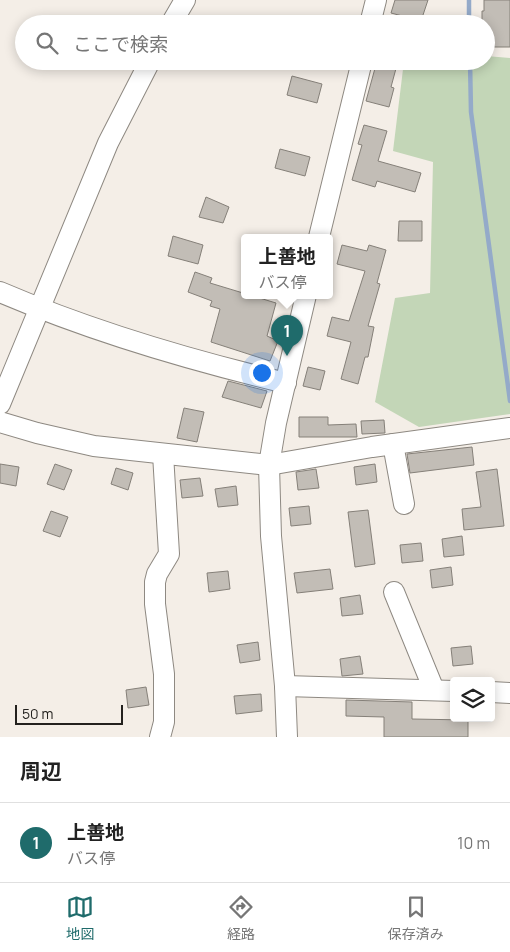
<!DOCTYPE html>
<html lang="ja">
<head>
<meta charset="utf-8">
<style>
	:root { --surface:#fff; --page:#f6f6f6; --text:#222; --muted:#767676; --line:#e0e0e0; --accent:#1f6b6b }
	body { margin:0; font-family:Manrope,"Noto Sans JP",sans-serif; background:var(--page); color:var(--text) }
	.controls { position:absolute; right:15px; bottom:15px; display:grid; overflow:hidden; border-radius:5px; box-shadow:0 2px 12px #0003 }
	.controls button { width:45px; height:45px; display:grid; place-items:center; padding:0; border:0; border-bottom:1px solid var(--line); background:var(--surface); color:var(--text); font:25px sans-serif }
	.scale { position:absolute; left:15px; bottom:12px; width:108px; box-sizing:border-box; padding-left:5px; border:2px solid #23211e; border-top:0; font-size:14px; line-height:18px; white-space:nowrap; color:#23211e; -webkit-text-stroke:4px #f4eee7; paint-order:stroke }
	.you { position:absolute; left:261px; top:372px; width:18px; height:18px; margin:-12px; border:4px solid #fff; border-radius:50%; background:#1a73e8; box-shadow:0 0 0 8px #1a73e833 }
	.badge { display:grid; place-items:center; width:32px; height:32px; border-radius:50%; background:var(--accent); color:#fff; font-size:16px; font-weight:700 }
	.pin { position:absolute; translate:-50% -41px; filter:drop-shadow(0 1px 2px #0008) }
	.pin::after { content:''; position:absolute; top:26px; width:18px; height:15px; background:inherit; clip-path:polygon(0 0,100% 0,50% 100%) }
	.popup { position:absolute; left:241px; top:234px; width:92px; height:65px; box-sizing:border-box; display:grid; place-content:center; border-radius:5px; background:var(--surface); filter:drop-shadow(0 1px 4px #0005); font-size:16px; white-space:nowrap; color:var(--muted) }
	.popup b { font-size:19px; color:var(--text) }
	.popup::after { content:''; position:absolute; left:50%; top:100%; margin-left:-10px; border:10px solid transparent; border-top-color:var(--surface) }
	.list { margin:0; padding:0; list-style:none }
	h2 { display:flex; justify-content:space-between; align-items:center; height:65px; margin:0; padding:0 20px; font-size:21px }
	h2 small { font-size:16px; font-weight:400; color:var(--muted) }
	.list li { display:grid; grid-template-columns:32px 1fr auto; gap:15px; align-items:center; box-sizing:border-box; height:80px; padding:0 20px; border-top:1px solid var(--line) }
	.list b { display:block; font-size:19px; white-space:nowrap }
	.list p { margin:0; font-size:16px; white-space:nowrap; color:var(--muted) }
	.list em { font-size:16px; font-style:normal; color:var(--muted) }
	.icon { flex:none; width:28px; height:28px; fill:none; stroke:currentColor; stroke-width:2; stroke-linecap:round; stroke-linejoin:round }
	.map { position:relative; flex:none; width:510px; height:737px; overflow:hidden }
	.search { position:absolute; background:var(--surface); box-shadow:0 2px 12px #0003; left:15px; right:15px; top:15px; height:55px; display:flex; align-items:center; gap:12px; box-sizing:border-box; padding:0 18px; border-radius:28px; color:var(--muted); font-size:19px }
	.sheet { height:145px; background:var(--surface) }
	nav { display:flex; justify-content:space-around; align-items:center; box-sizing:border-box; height:70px; border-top:1px solid var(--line); background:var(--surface); font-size:14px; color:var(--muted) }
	nav a { display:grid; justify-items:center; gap:2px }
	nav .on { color:var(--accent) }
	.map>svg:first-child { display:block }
</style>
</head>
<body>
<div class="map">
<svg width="510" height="737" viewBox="0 0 510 737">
	<rect width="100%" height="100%" fill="#f4eee7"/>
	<path fill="#c3d6b7" d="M 486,56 L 510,58 L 510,414 L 419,427 L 375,402 L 395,298 L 430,293 L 433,162 L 393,151 L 404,61 L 486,61 Z"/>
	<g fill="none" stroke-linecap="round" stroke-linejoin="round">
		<g stroke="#94aac9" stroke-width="4.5">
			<path d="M 469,0 L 469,24"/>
			<path d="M 470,61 L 471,112 L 510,401"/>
		</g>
	</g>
	<g fill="#c2bdb6" stroke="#858079">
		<path d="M 395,0 L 428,0 L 421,21 L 391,13 Z"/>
		<path d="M 484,0 L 510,0 L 510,47 L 486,47 L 486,24 L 482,24 L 482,11 L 484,11 Z"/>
		<path d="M 377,61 L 398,61 L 391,87 L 394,88 L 389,107 L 366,101 Z"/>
		<path d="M 292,76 L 322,84 L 317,103 L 287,95 Z"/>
		<path d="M 364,125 L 387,131 L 378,161 L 421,173 L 415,192 L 377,181 L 375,187 L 352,180 L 362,145 L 358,144 Z"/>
		<path d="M 280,149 L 310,157 L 305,176 L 275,168 Z"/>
		<path d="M 206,197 L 229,207 L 223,223 L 199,217 Z"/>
		<path d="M 399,221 L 422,221 L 422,241 L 398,241 Z"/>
		<path d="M 173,236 L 203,245 L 198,264 L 168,256 Z"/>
		<path d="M 342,245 L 367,251 L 369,245 L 386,250 L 377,283 L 380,284 L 368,326 L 374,327 L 368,357 L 365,357 L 358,384 L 341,379 L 351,342 L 327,336 L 332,317 L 349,321 L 365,271 L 337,264 Z"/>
		<path d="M 195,272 L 212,278 L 210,283 L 276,303 L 267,336 L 278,341 L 270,361 L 211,342 L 220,309 L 210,306 L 212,301 L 188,292 Z"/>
		<path d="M 308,367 L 325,371 L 320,390 L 303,386 Z"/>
		<path d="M 228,381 L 267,391 L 261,408 L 222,397 Z"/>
		<path d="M 184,408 L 204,412 L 197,442 L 177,438 Z"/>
		<path d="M 299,417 L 328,417 L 328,425 L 356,424 L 357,437 L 299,437 Z"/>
		<path d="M 384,420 L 385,433 L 362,434 L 361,421 Z"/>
		<path d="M 472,447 L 474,465 L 410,473 L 407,454 Z"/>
		<path d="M 0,464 L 19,467 L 16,486 L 0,483 Z"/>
		<path d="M 55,464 L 72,470 L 64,490 L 47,484 Z"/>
		<path d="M 375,464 L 377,482 L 356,485 L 354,467 Z"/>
		<path d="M 116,468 L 133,473 L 128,490 L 111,484 Z"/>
		<path d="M 316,469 L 319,488 L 298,490 L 296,472 Z"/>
		<path d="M 497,469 L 504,526 L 464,530 L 462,509 L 481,507 L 476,472 Z"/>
		<path d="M 200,478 L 203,496 L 182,498 L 180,480 Z"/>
		<path d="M 236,486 L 238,505 L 218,507 L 215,489 Z"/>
		<path d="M 309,506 L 311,524 L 291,526 L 289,508 Z"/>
		<path d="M 368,510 L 375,564 L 355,567 L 348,512 Z"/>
		<path d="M 51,511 L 68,517 L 60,537 L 43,531 Z"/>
		<path d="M 462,536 L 464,555 L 444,557 L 442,539 Z"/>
		<path d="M 421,543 L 423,561 L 402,563 L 400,545 Z"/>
		<path d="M 451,567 L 453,585 L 432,588 L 430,570 Z"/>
		<path d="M 330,569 L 333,589 L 297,593 L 294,573 Z"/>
		<path d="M 228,571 L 230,589 L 209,592 L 207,573 Z"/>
		<path d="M 360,595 L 363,614 L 342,616 L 340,598 Z"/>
		<path d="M 258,642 L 260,660 L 240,663 L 237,645 Z"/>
		<path d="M 471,646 L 473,664 L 453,666 L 451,648 Z"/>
		<path d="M 360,656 L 363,674 L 342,676 L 340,659 Z"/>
		<path d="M 146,687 L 149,705 L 128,708 L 126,690 Z"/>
		<path d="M 261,694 L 262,711 L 236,714 L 234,696 Z"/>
		<path d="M 346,700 L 412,702 L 412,719 L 468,720 L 468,737 L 384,737 L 384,717 L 346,716 Z"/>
	</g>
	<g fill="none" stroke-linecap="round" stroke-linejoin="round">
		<g stroke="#8e8982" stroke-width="22">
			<g id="minor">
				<path d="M 171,24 L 185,0"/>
				<path d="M 370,24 L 376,0"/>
				<path d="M 319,237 L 362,61"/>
				<path d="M 0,292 C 91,331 189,360 286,383"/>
				<path d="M 0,404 L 108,143 L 150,61"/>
				<path d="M 0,422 L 37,433 L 94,446 L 269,465 L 372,447 L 510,428"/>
				<path d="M 393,444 L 404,504"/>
				<path d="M 394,592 L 434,690"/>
				<path d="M 285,686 L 454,691"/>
				<path d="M 491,692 L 510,693"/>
				<path d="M 160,737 L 164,722 L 164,674 L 155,604 L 155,582 L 157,574 L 169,554 L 163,454"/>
				<path d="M 287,737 L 285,686 L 271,536 L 269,465 L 276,423 L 306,295"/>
			</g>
		</g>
		<use href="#minor" stroke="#fff" stroke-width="20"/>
	</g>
</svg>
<div class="controls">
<button><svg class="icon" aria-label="layers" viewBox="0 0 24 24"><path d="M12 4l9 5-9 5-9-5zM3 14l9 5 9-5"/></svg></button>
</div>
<div class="scale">50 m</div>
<div class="you"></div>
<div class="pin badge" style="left:287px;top:356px">1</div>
<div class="popup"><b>上善地</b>バス停</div>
<div class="search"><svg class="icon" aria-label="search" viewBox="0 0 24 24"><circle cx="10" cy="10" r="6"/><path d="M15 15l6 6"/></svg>ここで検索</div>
</div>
<section class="sheet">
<h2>周辺<small></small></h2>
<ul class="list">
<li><span class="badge">1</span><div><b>上善地</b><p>バス停</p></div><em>10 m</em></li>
</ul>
</section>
<nav>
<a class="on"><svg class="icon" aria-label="map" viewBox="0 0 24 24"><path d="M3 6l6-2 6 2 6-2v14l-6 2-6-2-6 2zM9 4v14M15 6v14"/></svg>地図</a>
<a><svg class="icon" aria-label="directions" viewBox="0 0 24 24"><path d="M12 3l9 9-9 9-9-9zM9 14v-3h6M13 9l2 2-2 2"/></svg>経路</a>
<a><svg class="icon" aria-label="saved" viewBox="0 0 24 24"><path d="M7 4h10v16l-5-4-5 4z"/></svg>保存済み</a>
</nav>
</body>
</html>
